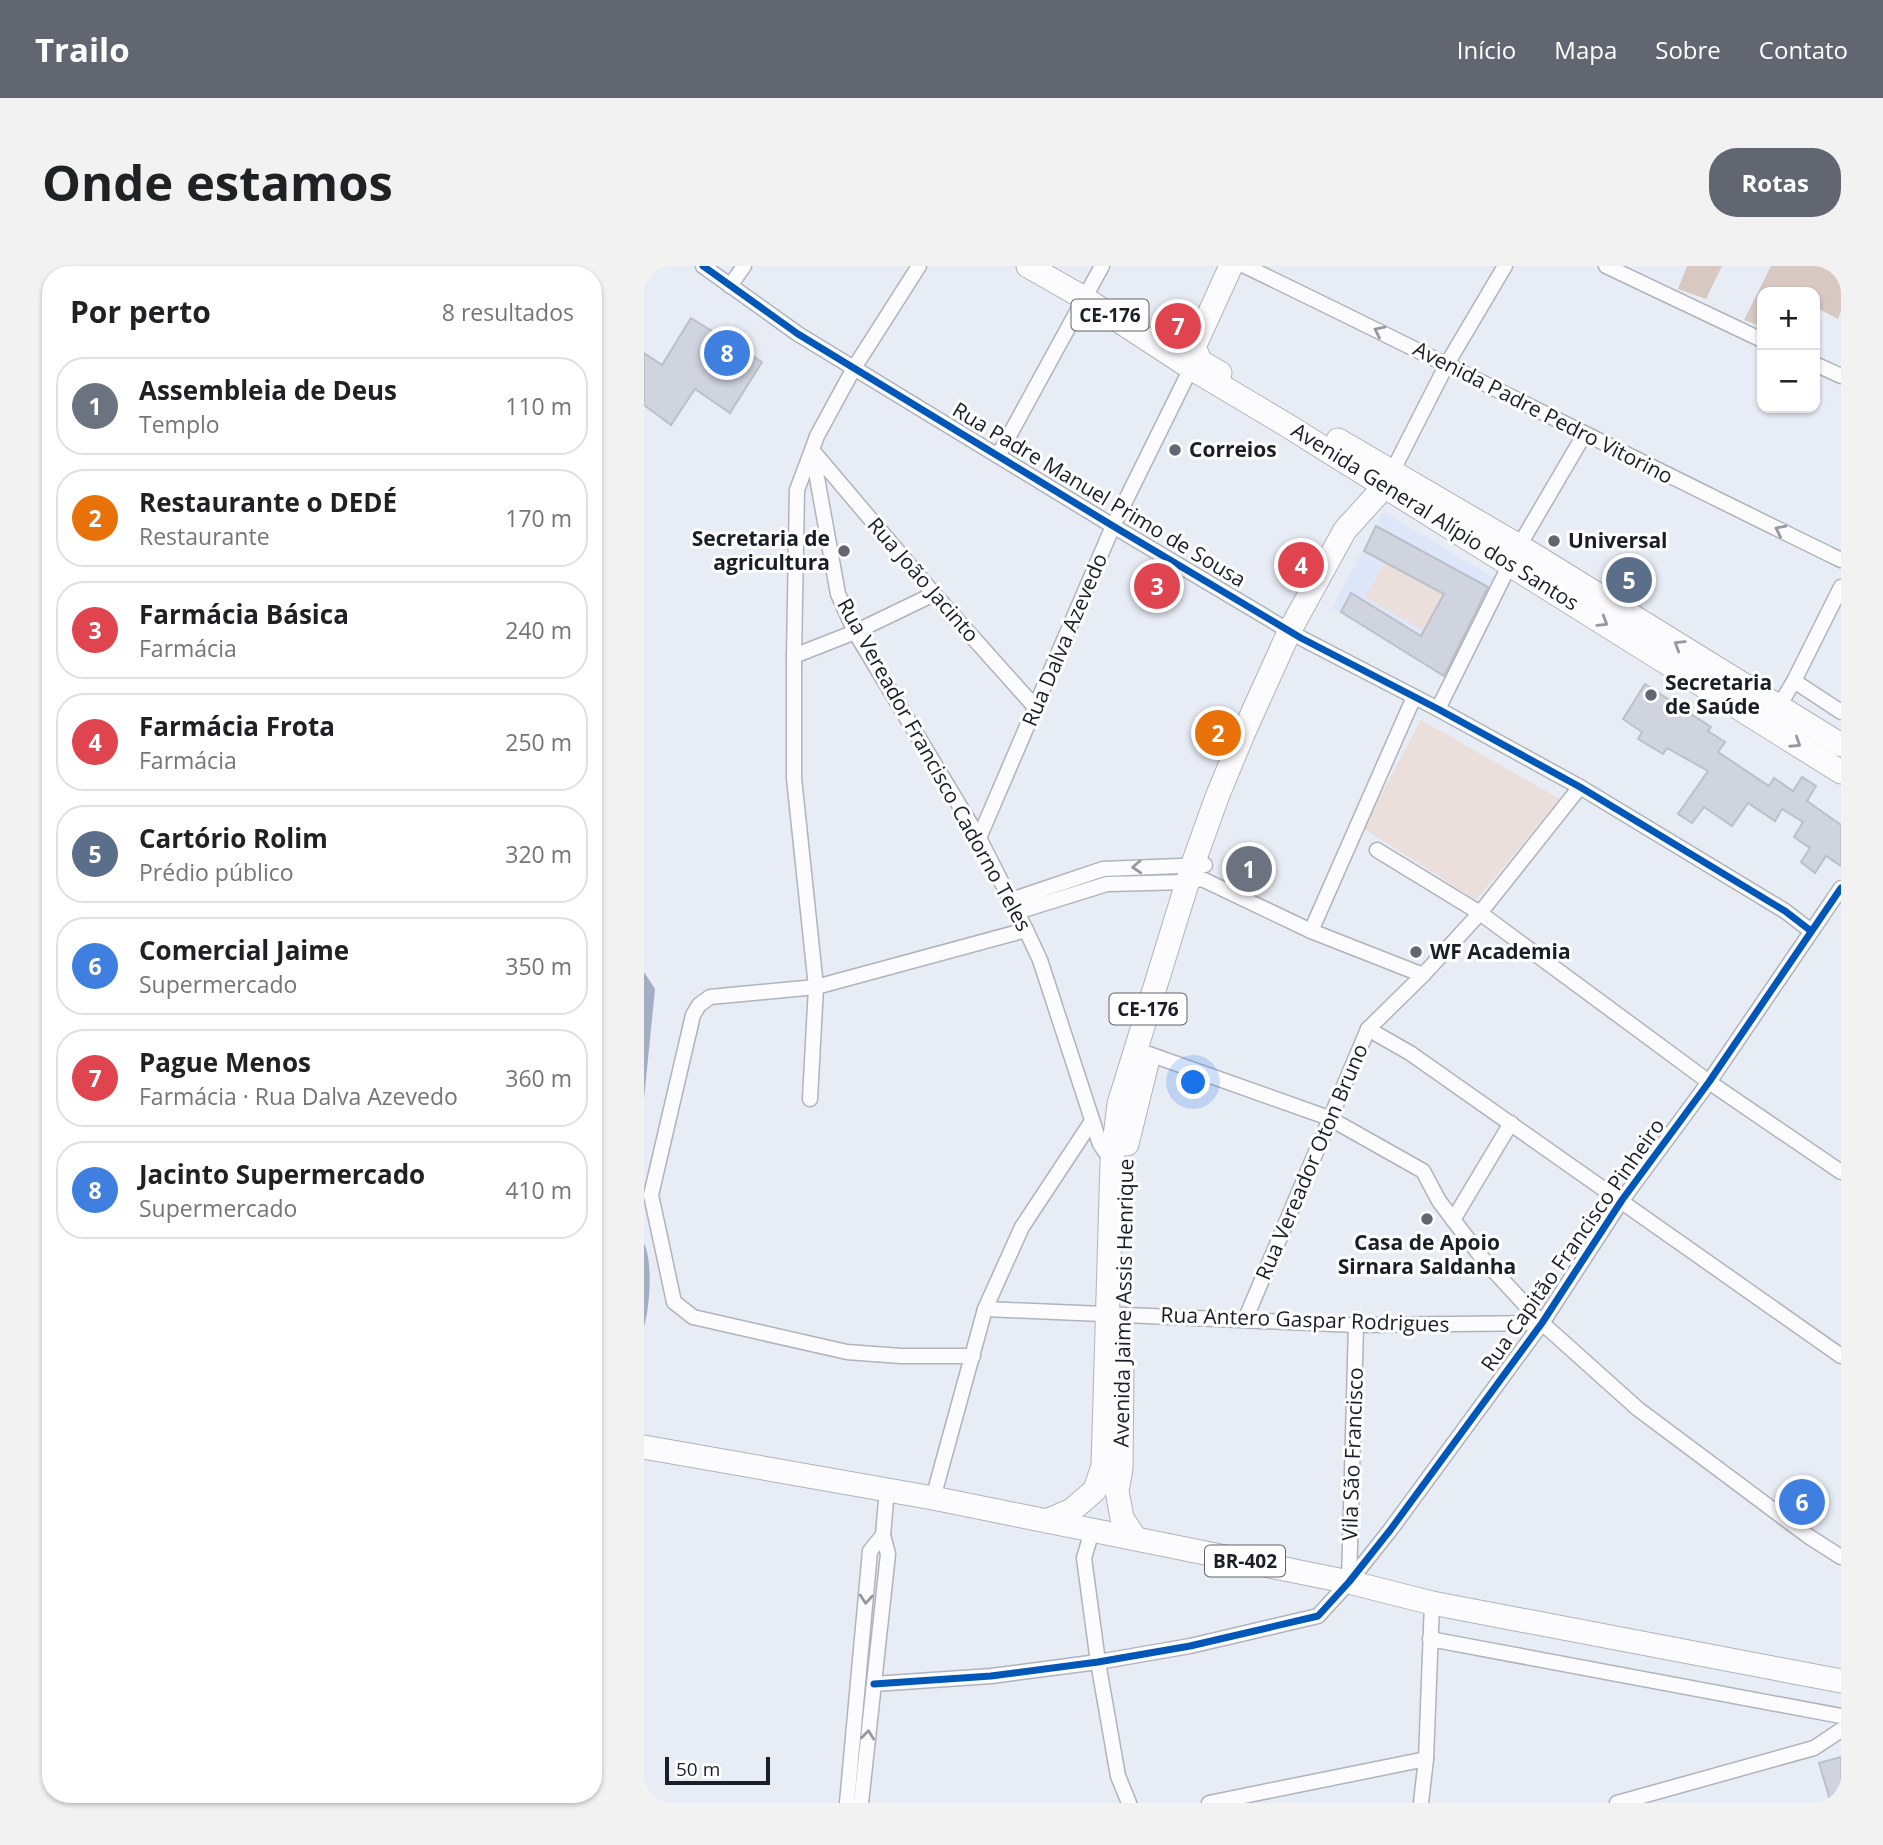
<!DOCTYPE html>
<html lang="pt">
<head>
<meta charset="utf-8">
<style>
	:root { --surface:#fff; --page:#f2f2f2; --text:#202124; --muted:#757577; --line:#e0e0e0; --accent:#626670 }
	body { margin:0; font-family:"Open Sans",sans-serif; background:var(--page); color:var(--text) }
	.controls { position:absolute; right:21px; top:21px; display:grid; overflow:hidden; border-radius:14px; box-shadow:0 2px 5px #0004 }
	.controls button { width:63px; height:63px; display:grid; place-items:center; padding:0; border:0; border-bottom:2px solid var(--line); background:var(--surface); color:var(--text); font:35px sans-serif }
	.scale { position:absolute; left:21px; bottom:18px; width:105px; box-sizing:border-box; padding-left:7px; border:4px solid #1a1e28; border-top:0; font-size:19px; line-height:24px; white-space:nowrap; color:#1a1e28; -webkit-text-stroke:5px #fff; paint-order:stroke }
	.you { position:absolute; left:550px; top:817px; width:24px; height:24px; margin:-18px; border:5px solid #fff; border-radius:50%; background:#1a73e8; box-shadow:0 0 0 10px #1a73e833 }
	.badge { display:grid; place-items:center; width:46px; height:46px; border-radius:50%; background:var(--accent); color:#fff; font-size:23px; font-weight:700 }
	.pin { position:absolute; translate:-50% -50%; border:4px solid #fff; box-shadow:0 2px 7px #0006 }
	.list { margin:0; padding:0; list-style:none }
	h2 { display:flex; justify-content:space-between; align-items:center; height:91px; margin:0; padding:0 28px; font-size:30px }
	h2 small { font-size:23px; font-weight:400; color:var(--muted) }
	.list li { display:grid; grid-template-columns:46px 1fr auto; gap:21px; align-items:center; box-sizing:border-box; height:98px; margin:0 14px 14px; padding:0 14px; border:2px solid var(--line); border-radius:28px }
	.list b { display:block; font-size:26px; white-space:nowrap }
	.list p { margin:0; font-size:23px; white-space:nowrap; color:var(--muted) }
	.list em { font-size:23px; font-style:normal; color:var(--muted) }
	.map { position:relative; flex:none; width:1197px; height:1537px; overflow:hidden; border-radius:28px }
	header { display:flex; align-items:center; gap:42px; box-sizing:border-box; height:98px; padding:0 35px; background:var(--accent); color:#fff }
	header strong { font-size:33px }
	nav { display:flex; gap:38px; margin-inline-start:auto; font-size:24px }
	.intro { display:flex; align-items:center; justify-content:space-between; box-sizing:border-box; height:168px; padding:0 42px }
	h1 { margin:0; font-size:49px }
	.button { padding:18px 32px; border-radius:28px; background:var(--accent); color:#fff; font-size:24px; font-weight:700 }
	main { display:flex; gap:42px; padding:0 42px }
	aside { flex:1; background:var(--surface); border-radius:28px; box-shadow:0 2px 5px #0004 }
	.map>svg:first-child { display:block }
</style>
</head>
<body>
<header>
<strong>Trailo</strong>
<nav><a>Início</a><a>Mapa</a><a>Sobre</a><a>Contato</a></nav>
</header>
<div class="intro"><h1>Onde estamos</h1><a class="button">Rotas</a></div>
<main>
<aside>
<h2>Por perto<small>8 resultados</small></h2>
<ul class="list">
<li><span class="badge" style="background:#6b7280">1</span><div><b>Assembleia de Deus</b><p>Templo</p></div><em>110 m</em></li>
<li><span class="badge" style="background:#e8710a">2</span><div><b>Restaurante o DEDÉ</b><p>Restaurante</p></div><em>170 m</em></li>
<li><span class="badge" style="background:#e0444e">3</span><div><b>Farmácia Básica</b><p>Farmácia</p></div><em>240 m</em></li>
<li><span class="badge" style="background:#e0444e">4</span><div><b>Farmácia Frota</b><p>Farmácia</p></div><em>250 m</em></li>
<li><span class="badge" style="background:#5c6f8a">5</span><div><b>Cartório Rolim</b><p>Prédio público</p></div><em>320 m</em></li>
<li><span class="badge" style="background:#3f7fe0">6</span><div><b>Comercial Jaime</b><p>Supermercado</p></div><em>350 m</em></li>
<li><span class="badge" style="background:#e0444e">7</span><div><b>Pague Menos</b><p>Farmácia · Rua Dalva Azevedo</p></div><em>360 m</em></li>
<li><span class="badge" style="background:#3f7fe0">8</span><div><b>Jacinto Supermercado</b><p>Supermercado</p></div><em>410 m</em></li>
</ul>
</aside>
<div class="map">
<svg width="1197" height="1537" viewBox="0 0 1197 1537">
	<rect width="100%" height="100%" fill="#e8ecf5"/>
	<path fill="#dee7fa" d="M 739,246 L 856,315 L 805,413 L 688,342 Z"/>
	<g fill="#ebdfdc">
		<path d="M 741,296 L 800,328 L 780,365 L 721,331 Z"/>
		<path d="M 777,454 L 916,533 L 832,634 L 719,562 Z"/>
	</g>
	<g fill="#d7c8c2">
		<path d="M 1043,0 L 1078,0 L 1062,33 L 1034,23 Z"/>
		<path d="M 1127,0 L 1197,0 L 1197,45 L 1194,53 L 1171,41 L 1171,26 L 1142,26 L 1137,24 L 1136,26 L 1118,26 L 1118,61 L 1100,54 Z"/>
	</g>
	<g fill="#a3adc3">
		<path d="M 0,706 L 11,723 L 0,833 Z"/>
		<path d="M 0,977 C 9,997 6,1039 0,1061 Z"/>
	</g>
	<g fill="#d0d4df" stroke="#bbc0c9" stroke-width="2">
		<path d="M 47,52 L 118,96 L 86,147 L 51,123 L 27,159 L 0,139 L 0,87 L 18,99 Z"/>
		<path d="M 732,260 L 844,321 L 800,410 L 697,346 L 707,327 L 777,370 L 800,328 L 720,285 Z"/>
		<path d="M 1001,418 L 1067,461 L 1064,465 L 1081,476 L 1074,486 L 1125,520 L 1130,512 L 1149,525 L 1158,511 L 1172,520 L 1163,535 L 1197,559 L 1197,600 L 1182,590 L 1171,607 L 1157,596 L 1166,582 L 1150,571 L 1159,556 L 1138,543 L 1131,555 L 1104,537 L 1088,560 L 1060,541 L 1048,557 L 1034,548 L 1064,505 L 1023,482 L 1019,488 L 994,473 L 998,466 L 979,453 Z"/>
		<path d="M 1197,1491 L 1197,1537 L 1187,1537 L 1175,1497 Z"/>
	</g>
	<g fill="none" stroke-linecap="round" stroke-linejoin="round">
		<g stroke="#afb3bc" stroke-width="17">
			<g id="street">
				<path d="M 59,0 L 154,68 L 469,260 L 657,372 L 794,443 L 936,521 L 1141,645 L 1167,665"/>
				<path d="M 275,0 L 210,102 L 173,170 L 168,184 L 194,328 L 211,366 L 335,572 L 382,664 L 396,694 L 456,878 L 469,897"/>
				<path d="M 601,0 C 800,96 998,197 1197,294"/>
				<path d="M 962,0 L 1118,74"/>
				<path d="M 86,20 L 100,0"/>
				<path d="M 1171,98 L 1197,110"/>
				<path d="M 354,190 L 458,0"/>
				<path d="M 746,210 L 803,98 L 861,0"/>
				<path d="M 150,390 L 211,366 L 290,328"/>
				<path d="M 1150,415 L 1197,446"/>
				<path d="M 794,443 L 875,280 L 940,169"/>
				<path d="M 1131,447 L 1150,415 L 1197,321"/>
				<path d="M 335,572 L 469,260 L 547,102"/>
				<path d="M 733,584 L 836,647 L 1065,816 L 1197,906"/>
				<path d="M 367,634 L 459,603 L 561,599"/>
				<path d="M 373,646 L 463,618 L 544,616 L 558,613 L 667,665 L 779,709"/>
				<path d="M 667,665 L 770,431"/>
				<path d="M 724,763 L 766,787 L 1197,1090"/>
				<path d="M 505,788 L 685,852 L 779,905 L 795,935 L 839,993 L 898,1057 L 994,1143 L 1164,1270 L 1197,1291"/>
				<path d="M 166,833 L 172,721 L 150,512 L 150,390 L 153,224 L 168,184 L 290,328 L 392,442"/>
				<path d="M 809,954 L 867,857"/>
				<path d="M 341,1043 L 712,1059 L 898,1057"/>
				<path d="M 601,1054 L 724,763 L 779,709 L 836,647 L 936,521"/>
				<path d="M 329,1090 L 257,1090 L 203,1086 L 49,1051 L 30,1036 L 7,929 L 49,749 L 55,739 L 66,731 L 172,721 L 382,664"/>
				<path d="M 289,1232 L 341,1043 L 378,961 L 448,855"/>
				<path d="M 448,1265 L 440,1292 L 454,1396 L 474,1510 L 485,1537"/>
				<path d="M 705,1316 L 712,1059"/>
				<path d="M 786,1373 L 1197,1450"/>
				<path d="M 230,1418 L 347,1410 L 454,1396 L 546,1380 L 674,1350 L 705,1316 L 747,1263 L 898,1057 L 978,934 L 1065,816 L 1197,622"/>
				<path d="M 203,1537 L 226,1285 L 239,1269"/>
				<path d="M 217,1537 L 244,1288 L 239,1269 L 243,1223"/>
				<path d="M 565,1537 L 782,1493"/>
				<path d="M 777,1537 L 782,1493 L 788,1337"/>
				<path d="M 973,1537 L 1170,1482 L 1197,1464"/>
			</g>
		</g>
		<g stroke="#afb3bc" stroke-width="25">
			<g id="primary">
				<path d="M 384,0 L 440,32 L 547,102 L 641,158 L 1197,506"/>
				<path d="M 576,107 L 557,96 L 550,81 L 587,0"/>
				<path d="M 694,174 L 875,280 L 1197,479"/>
				<path d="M 483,878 L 504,793"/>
				<path d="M 478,1101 L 477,1202 L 473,1225 L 478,1252 L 491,1272"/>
				<path d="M 0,1181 L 289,1232 L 705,1316 L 788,1337 L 1197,1415"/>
				<path d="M 402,1255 L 428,1244 L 451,1224 L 459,1200 L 468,896 L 475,838 L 549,598 L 573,531 L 599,468 L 646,364 L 701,264 L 740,221"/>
			</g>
		</g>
		<use href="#street" stroke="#fcfcfe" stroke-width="14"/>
		<use href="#primary" stroke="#fcfcfe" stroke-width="23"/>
		<g stroke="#fff" stroke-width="11">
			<g id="cycleway">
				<path d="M 59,0 L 154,68 L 469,260 L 657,372 L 794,443 L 936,521 L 1141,645 L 1167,665"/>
				<path d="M 230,1418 L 347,1410 L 454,1396 L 546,1380 L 674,1350 L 705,1316 L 747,1263 L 898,1057 L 978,934 L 1065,816 L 1197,622"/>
			</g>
		</g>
		<use href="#cycleway" stroke="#0057b8" stroke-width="7"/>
	</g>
	<defs><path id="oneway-chevron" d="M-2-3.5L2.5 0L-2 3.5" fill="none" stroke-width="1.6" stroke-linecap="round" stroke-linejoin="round" transform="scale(1.75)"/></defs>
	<g stroke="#96989e">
		<use href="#oneway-chevron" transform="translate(735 65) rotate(-154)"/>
		<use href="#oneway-chevron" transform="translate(1136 264) rotate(-154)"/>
		<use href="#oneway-chevron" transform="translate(959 356) rotate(32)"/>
		<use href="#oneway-chevron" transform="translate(1035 379) rotate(-148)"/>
		<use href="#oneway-chevron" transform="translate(1152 477) rotate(33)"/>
		<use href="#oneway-chevron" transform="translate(493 601) rotate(177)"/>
		<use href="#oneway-chevron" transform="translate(222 1333) rotate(95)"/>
		<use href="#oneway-chevron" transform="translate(224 1469) rotate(-84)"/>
	</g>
	<g fill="#626670" stroke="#fff" stroke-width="2.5">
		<circle cx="531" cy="184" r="7"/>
		<circle cx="910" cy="275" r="7"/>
		<circle cx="200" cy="285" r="7"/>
		<circle cx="1007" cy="429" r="7"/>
		<circle cx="772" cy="686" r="7"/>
		<circle cx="783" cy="953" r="7"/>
	</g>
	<g text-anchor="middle" stroke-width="6" stroke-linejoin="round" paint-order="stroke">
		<g fill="#fff" stroke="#5f6268" stroke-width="2">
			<rect x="427.5" y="33.5" width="77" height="31" rx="5"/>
			<rect x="465.5" y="727.5" width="77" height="31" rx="5"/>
			<rect x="561" y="1279.5" width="80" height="31" rx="5"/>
		</g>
		<g font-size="19" font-weight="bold" fill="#1a1e28">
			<text x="466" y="56">CE-176</text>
			<text x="504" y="750">CE-176</text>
			<text x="601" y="1302">BR-402</text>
		</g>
		<g font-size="21" fill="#1a1e28" stroke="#fff">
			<text transform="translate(899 147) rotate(27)" y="7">Avenida Padre Pedro Vitorino</text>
			<text transform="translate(455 229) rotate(31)" y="7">Rua Padre Manuel Primo de Sousa</text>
			<text transform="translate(791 251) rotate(32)" y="7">Avenida General Alípio dos Santos</text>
			<text transform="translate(279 314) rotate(49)" y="7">Rua João Jacinto</text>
			<text transform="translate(421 374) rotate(-67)" y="7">Rua Dalva Azevedo</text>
			<text transform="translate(290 499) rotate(61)" y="7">Rua Vereador Francisco Cadorno Teles</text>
			<text transform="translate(668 896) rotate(-67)" y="7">Rua Vereador Oton Bruno</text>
			<text transform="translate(929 979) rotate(-55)" y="7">Rua Capitão Francisco Pinheiro</text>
			<text transform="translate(480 1037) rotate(-89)" y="7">Avenida Jaime Assis Henrique</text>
			<text transform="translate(661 1054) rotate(2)" y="7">Rua Antero Gaspar Rodrigues</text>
			<text transform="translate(709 1188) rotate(-88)" y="7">Vila São Francisco</text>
		</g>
		<g font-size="21" font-weight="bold" fill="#1a1e28" stroke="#fff" text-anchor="start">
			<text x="545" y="191">Correios</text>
			<text x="186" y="280" text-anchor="end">Secretaria de<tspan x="186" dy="24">agricultura</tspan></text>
			<text x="924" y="282">Universal</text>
			<text x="1021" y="424">Secretaria<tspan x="1021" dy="24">de Saúde</tspan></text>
			<text x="786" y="693">WF Academia</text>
			<text x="783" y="984" text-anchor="middle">Casa de Apoio<tspan x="783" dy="24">Sirnara Saldanha</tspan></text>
		</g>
	</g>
</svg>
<div class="controls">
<button>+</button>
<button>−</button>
</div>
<div class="scale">50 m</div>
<div class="you"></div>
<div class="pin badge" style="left:605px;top:603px;background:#6b7280">1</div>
<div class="pin badge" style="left:574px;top:467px;background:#e8710a">2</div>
<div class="pin badge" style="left:513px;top:320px;background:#e0444e">3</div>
<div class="pin badge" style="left:657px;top:299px;background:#e0444e">4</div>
<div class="pin badge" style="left:985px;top:314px;background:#5c6f8a">5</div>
<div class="pin badge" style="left:1158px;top:1236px;background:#3f7fe0">6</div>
<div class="pin badge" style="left:534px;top:60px;background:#e0444e">7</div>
<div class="pin badge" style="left:83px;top:87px;background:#3f7fe0">8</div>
</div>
</main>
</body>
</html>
